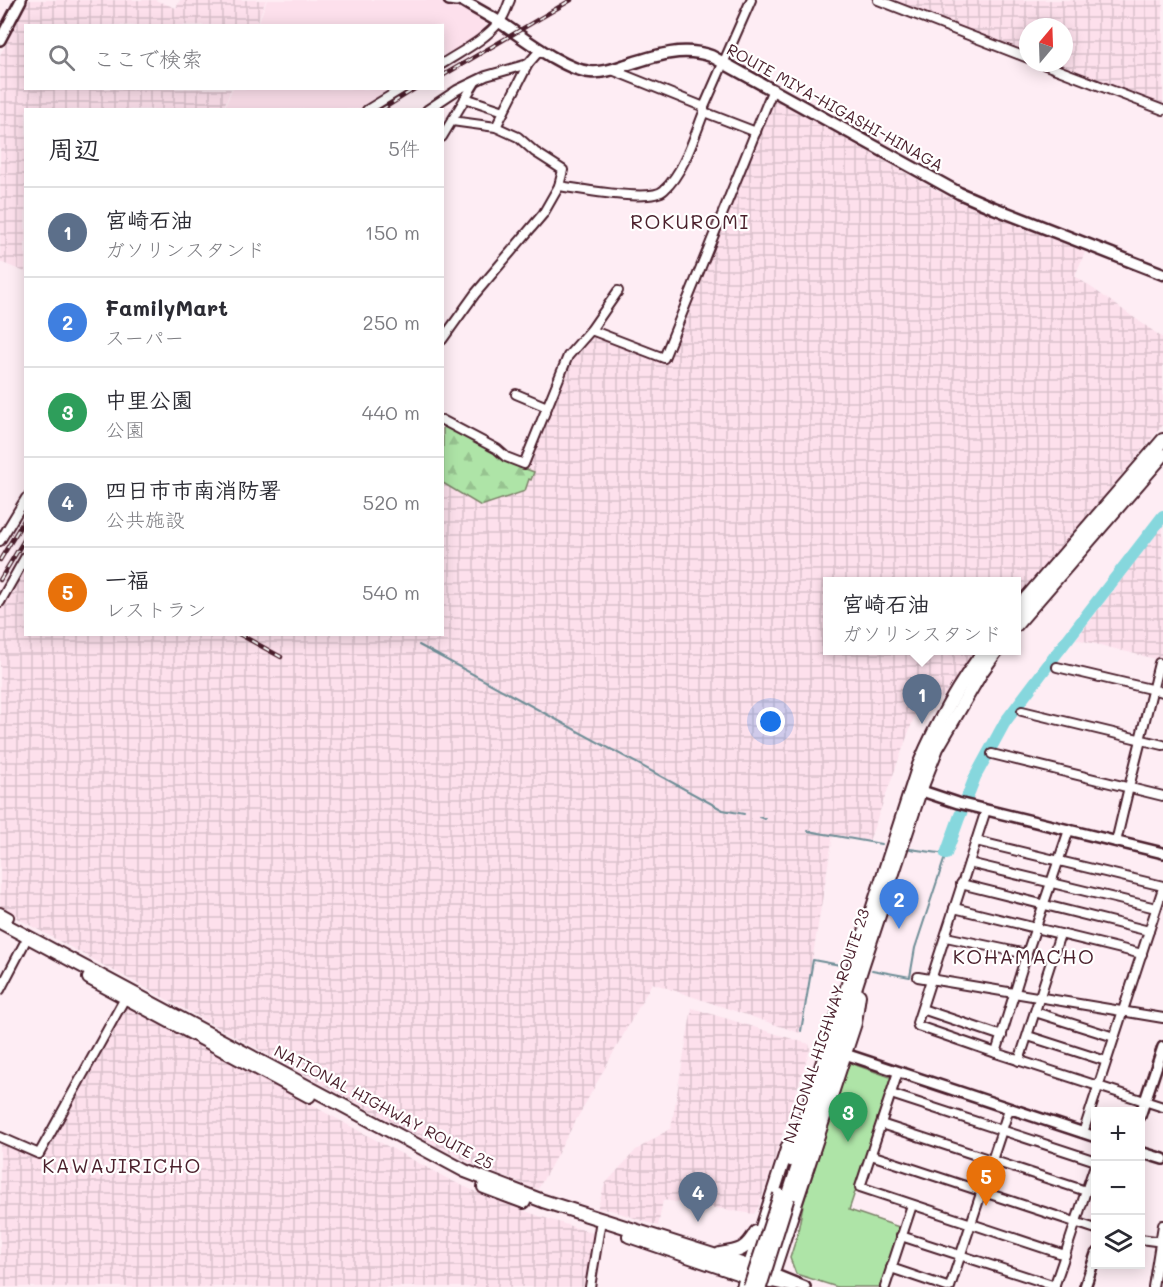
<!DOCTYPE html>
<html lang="ja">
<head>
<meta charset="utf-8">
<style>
	:root { --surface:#fff; --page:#f7f7f7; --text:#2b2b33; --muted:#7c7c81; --line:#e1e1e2; --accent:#db2777 }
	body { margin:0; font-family:Mali,"Klee One",sans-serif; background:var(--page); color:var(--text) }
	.controls { position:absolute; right:18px; bottom:18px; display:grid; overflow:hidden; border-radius:0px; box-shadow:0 3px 15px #0003 }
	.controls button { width:54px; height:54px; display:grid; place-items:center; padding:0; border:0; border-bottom:2px solid var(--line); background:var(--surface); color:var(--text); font:30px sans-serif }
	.compass { position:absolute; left:1019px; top:18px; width:54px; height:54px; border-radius:50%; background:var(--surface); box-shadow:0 3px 15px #0003; rotate:19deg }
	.you { position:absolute; left:771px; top:722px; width:21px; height:21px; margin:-15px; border:4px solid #fff; border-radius:50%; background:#1a73e8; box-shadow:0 0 0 9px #1a73e833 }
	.badge { display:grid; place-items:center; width:39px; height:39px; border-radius:50%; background:var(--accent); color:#fff; font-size:20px; font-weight:700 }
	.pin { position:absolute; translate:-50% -50px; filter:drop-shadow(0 2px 3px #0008) }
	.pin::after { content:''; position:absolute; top:32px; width:21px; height:18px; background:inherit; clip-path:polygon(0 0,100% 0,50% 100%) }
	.popup { position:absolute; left:823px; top:577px; width:198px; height:78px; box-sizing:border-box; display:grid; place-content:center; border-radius:0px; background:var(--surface); filter:drop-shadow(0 2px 4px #0005); font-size:20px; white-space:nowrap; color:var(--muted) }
	.popup b { font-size:22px; color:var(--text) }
	.popup::after { content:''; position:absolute; left:50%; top:100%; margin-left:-12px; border:12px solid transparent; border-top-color:var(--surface) }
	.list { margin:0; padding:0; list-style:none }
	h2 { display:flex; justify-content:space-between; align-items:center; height:78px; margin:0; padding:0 24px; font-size:26px }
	h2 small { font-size:20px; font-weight:400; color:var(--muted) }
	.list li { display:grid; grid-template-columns:39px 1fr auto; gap:18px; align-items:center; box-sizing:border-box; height:90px; padding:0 24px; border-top:2px solid var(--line) }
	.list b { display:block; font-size:22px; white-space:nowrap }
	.list p { margin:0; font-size:20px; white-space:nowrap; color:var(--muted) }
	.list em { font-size:20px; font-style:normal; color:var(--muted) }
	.icon { flex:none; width:33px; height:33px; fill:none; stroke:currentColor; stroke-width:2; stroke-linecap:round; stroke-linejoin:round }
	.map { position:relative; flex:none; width:1163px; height:1287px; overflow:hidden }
	.search { position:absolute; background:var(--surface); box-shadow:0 3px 15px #0003; left:24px; top:24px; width:420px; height:66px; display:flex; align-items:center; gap:15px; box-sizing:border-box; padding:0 21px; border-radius:0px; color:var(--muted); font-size:22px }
	.panel { position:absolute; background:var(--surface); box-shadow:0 3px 15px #0003; left:24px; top:108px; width:420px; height:528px; border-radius:0px }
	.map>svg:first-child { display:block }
</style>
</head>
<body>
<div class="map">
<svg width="1163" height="1287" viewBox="0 0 1163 1287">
	<defs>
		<pattern id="industrial-grid" width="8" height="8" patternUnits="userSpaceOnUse" patternTransform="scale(1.5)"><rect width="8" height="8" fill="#fde0ec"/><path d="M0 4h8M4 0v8" fill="none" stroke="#dac0cb"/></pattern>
		<pattern id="forest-firs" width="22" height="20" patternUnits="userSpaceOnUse" patternTransform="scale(1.5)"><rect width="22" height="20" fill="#aee4a7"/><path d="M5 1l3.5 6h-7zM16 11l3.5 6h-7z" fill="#97c390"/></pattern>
	</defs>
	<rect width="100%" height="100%" fill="#feedf4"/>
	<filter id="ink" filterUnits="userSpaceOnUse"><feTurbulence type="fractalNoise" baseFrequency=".0167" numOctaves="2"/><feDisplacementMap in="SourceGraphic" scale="12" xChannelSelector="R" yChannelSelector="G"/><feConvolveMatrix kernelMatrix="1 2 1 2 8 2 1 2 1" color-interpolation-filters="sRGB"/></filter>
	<g filter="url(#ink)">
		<g fill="#fde0ec">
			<path d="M 267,0 L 437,0 L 487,19 L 484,30 L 474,41 L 443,60 L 442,26 L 257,26 Z"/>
			<path d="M 232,89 L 396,89 L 362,109 L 224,110 Z"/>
		</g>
		<g fill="url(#industrial-grid)">
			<path d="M 29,0 L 155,0 L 176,8 L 180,0 L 266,0 L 256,25 L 26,26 L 26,88 L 231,89 L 223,109 L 26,110 L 25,272 L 0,262 L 0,55 Z"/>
			<path d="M 890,0 L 1163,0 L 1163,107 L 1051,63 L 1064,63 L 1064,27 L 1028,27 L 1028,54 Z"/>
			<path d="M 773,98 L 952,199 L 1085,252 L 1075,276 L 1163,338 L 1163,425 L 1017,600 L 1016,582 L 828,582 L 828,650 L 977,651 L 941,699 L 923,693 L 869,841 L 833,835 L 800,1033 L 652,983 L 538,1189 L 486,1170 L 436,1146 L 0,909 L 0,607 L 25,560 L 26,634 L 442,634 L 443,483 L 481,506 L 529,479 L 534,473 L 527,470 L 573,359 L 593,337 L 597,336 L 666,361 Z"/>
			<path d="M 1163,525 L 1163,661 L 1076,639 Z"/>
			<path d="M 126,1005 L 450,1180 L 485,1196 L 539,1216 L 596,1234 L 586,1287 L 0,1287 L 0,1141 L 43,1160 Z"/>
			<path d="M 692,1008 L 809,1044 L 810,1049 L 759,1206 L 754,1214 L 663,1200 L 658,1226 L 611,1210 L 597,1209 L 605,1184 L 636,1150 L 671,1128 Z"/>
		</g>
		<path fill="url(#forest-firs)" stroke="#7c8269" stroke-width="1.5" d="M 443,424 L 495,451 L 505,461 L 534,472 L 531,480 L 529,479 L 525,491 L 481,506 L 443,483 Z"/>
		<path fill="#aee4a7" stroke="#7c8269" stroke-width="1.5" d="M 850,1063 L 893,1078 L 849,1210 L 902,1228 L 883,1287 L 837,1287 L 796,1274 L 790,1258 L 797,1236 L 803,1205 L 848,1065 Z"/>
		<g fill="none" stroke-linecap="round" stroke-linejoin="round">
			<g stroke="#6e8d96" stroke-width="2">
				<path d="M 419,645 L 723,810 L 744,814"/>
				<path d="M 759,817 L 765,819"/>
				<path d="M 808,831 L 881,844"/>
				<path d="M 872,970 L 910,977 L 915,948 L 946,854 L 910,849"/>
				<path d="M 801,1031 L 813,960 L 840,965"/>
			</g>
			<path stroke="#86d7dd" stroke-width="12" d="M 946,854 L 959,818 L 975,777 L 1005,722 L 1057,653 L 1163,516"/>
			<g stroke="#4a1f2b" stroke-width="12">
				<g id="minor">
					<path d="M 878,0 L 1028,58"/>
					<path d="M 1040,63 L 1163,110"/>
					<path d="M 442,64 C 462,51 485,40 500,21 C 505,15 507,7 510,0"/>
					<path d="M 612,70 L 704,107"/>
					<path d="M 465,98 L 504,111"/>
					<path d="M 367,110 L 403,88"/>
					<path d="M 427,110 L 457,90 L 486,76 L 528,64 L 541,49"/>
					<path d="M 704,112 L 756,132"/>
					<path d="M 496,127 L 528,64"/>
					<path d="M 442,137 L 475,82"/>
					<path d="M 559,186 C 579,189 651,203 664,190 C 684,172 694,137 704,112 L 704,107 L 751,0"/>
					<path d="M 591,330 L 618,291"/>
					<path d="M 442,340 L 475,294 L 543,214 L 559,186 L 563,170 L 535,152 L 518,137 L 496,127 L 452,121"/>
					<path d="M 516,394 L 547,407"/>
					<path d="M 442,420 L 497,449 L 506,457 L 524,464 L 568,356 L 591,330 L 664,358 L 773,89"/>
					<path d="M 0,541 L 26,498"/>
					<path d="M 0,602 L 26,556"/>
					<path d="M 1057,667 L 1163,692"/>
					<path d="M 1022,711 L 1163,745"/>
					<path d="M 1140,740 L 1159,663 L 1163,665"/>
					<path d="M 992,754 L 1163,796"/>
					<path d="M 1129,787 L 1141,740"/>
					<path d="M 986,810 L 917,1023 L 918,1026 L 996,1053"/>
					<path d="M 1069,830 L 1025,959 L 996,1053 L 1163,1107"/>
					<path d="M 976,841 L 1163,886"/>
					<path d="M 1116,842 L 1129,787"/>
					<path d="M 969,863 L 1156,908"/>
					<path d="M 961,884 L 1149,931"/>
					<path d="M 954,908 L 1142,954"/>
					<path d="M 0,912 L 9,917 L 5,924"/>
					<path d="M 946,937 L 1022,953 L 1027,956"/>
					<path d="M 918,977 L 1163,1018"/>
					<path d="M 0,990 L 24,944"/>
					<path d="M 922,1009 L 1002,1036"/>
					<path d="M 1035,1012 L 1114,1037"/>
					<path d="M 1028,1036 L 1106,1061"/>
					<path d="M 1019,1061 L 1060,934"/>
					<path d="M 891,1094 L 1096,1161"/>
					<path d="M 881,1124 L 1086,1191 L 1065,1255 L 860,1187 L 898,1072"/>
					<path d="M 1083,1133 L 1163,888"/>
					<path d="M 0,1137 L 39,1154 L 125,998"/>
					<path d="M 871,1155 L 1096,1229"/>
					<path d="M 1086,1191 L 1096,1162"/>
					<path d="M 901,1236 L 1055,1286"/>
					<path d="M 1140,1239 L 1163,1242"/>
					<path d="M 891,1268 L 947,1287"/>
					<path d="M 590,1287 L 600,1226"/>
					<path d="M 885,1287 L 912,1205"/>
					<path d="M 950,1287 L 1009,1109"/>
					<path d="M 1054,1287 L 1065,1255"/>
					<path d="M 1153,1287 L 1163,1225"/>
				</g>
			</g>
			<g stroke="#4a1f2b" stroke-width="14">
				<g id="tertiary">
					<path d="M 449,0 L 456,1 L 457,0"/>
					<path d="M 0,40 L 21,0"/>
					<path d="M 916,789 L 958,803 L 1163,853"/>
					<path d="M 845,1054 L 1096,1137"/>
					<path d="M 1140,1116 L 1163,1047"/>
					<path d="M 1140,1152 L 1163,1159"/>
					<path d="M 773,1274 L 805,1287"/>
					<path d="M 770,1282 L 794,1287"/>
					<path d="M 1085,1287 L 1096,1254"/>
				</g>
			</g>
			<g stroke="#4a1f2b" stroke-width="15">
				<path id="secondary" d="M 461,0 C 475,8 488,15 501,23 C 524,38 564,70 590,72 C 603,73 614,69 626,65 C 654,56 682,46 711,56 L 959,193 L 994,208 L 1163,274"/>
			</g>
			<g stroke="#4a1f2b" stroke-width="16">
				<g id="trunk">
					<path d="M 1016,610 L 1163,440"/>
					<path d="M 1016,625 L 1163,455"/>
					<path d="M 0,922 L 465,1171 L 543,1201 L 773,1274"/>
					<path d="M 89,978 L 309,1096"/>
					<path d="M 791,1160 L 919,765 C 936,725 958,685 985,650"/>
					<path d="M 484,1187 L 524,1202"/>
					<path d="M 788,1197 L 863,964 L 920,791 L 937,748 L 982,671 L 997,650"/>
					<path d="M 629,1236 L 746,1276 L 770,1282"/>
					<path d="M 720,1254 C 740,1251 746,1250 756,1232"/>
					<path d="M 770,1281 L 855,1023 L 859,995"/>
					<path d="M 743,1287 L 788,1146"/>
				</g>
			</g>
			<use href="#minor" stroke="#fff" stroke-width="8"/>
			<use href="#tertiary" stroke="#fff" stroke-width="9"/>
			<use href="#secondary" stroke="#fff" stroke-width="10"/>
			<use href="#trunk" stroke="#fff" stroke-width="12"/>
			<g stroke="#4a1f2b" stroke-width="4.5">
				<g id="rail">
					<path d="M 442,76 L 571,0"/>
					<path d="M 381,110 L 416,88"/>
					<path d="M 0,560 L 26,517"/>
					<path d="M 0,580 L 26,537"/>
					<path d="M 239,634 L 281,657"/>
				</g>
			</g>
			<use href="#rail" stroke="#fff" stroke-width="2" stroke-dasharray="7" stroke-linecap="butt"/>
			<g stroke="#4a1f2b" stroke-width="16" stroke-linecap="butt">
				<g id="trunk-bridge">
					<path d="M 750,1287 L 780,1195"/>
					<path d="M 760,1287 L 788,1197"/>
				</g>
			</g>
			<use href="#trunk-bridge" stroke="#fff" stroke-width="12"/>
		</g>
	</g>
	<g text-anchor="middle" stroke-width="4.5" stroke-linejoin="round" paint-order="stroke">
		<g font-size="16" fill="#4a1f2b" stroke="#fff">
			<text transform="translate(835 107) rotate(29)" y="6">ROUTE MIYA-HIGASHI-HINAGA</text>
			<text transform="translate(826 1026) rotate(-72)" y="6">NATIONAL HIGHWAY ROUTE 23</text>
			<text transform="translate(384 1107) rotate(28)" y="6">NATIONAL HIGHWAY ROUTE 25</text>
		</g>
		<g font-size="20" letter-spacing="1.5" fill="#4a1f2b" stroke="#fff">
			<text x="690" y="229">ROKUROMI</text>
			<text x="1024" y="964">KOHAMACHO</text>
			<text x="122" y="1173">KAWAJIRICHO</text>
		</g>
	</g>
</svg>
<div class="controls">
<button>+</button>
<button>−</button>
<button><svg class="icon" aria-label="layers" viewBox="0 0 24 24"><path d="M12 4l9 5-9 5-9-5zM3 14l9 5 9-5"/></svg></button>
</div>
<svg class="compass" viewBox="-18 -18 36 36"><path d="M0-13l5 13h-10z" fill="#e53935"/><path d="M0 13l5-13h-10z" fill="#7c7c81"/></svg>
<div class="you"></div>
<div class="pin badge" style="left:922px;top:724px;background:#5c6f8a">1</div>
<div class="popup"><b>宮崎石油</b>ガソリンスタンド</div>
<div class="pin badge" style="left:899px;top:929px;background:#3f7fe0">2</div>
<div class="pin badge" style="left:848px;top:1142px;background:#2e9e5b">3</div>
<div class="pin badge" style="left:698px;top:1222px;background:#5c6f8a">4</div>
<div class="pin badge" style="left:986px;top:1206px;background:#e8710a">5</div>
<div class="search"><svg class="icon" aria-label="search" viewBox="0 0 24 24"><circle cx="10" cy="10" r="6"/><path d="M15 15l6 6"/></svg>ここで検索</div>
<section class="panel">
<h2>周辺<small>5件</small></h2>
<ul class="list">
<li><span class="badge" style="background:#5c6f8a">1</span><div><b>宮崎石油</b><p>ガソリンスタンド</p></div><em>150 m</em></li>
<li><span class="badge" style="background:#3f7fe0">2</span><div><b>FamilyMart</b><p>スーパー</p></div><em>250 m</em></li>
<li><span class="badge" style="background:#2e9e5b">3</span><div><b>中里公園</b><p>公園</p></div><em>440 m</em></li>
<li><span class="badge" style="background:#5c6f8a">4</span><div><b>四日市市南消防署</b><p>公共施設</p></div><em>520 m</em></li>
<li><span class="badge" style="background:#e8710a">5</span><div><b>一福</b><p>レストラン</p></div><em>540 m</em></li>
</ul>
</section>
</div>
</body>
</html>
